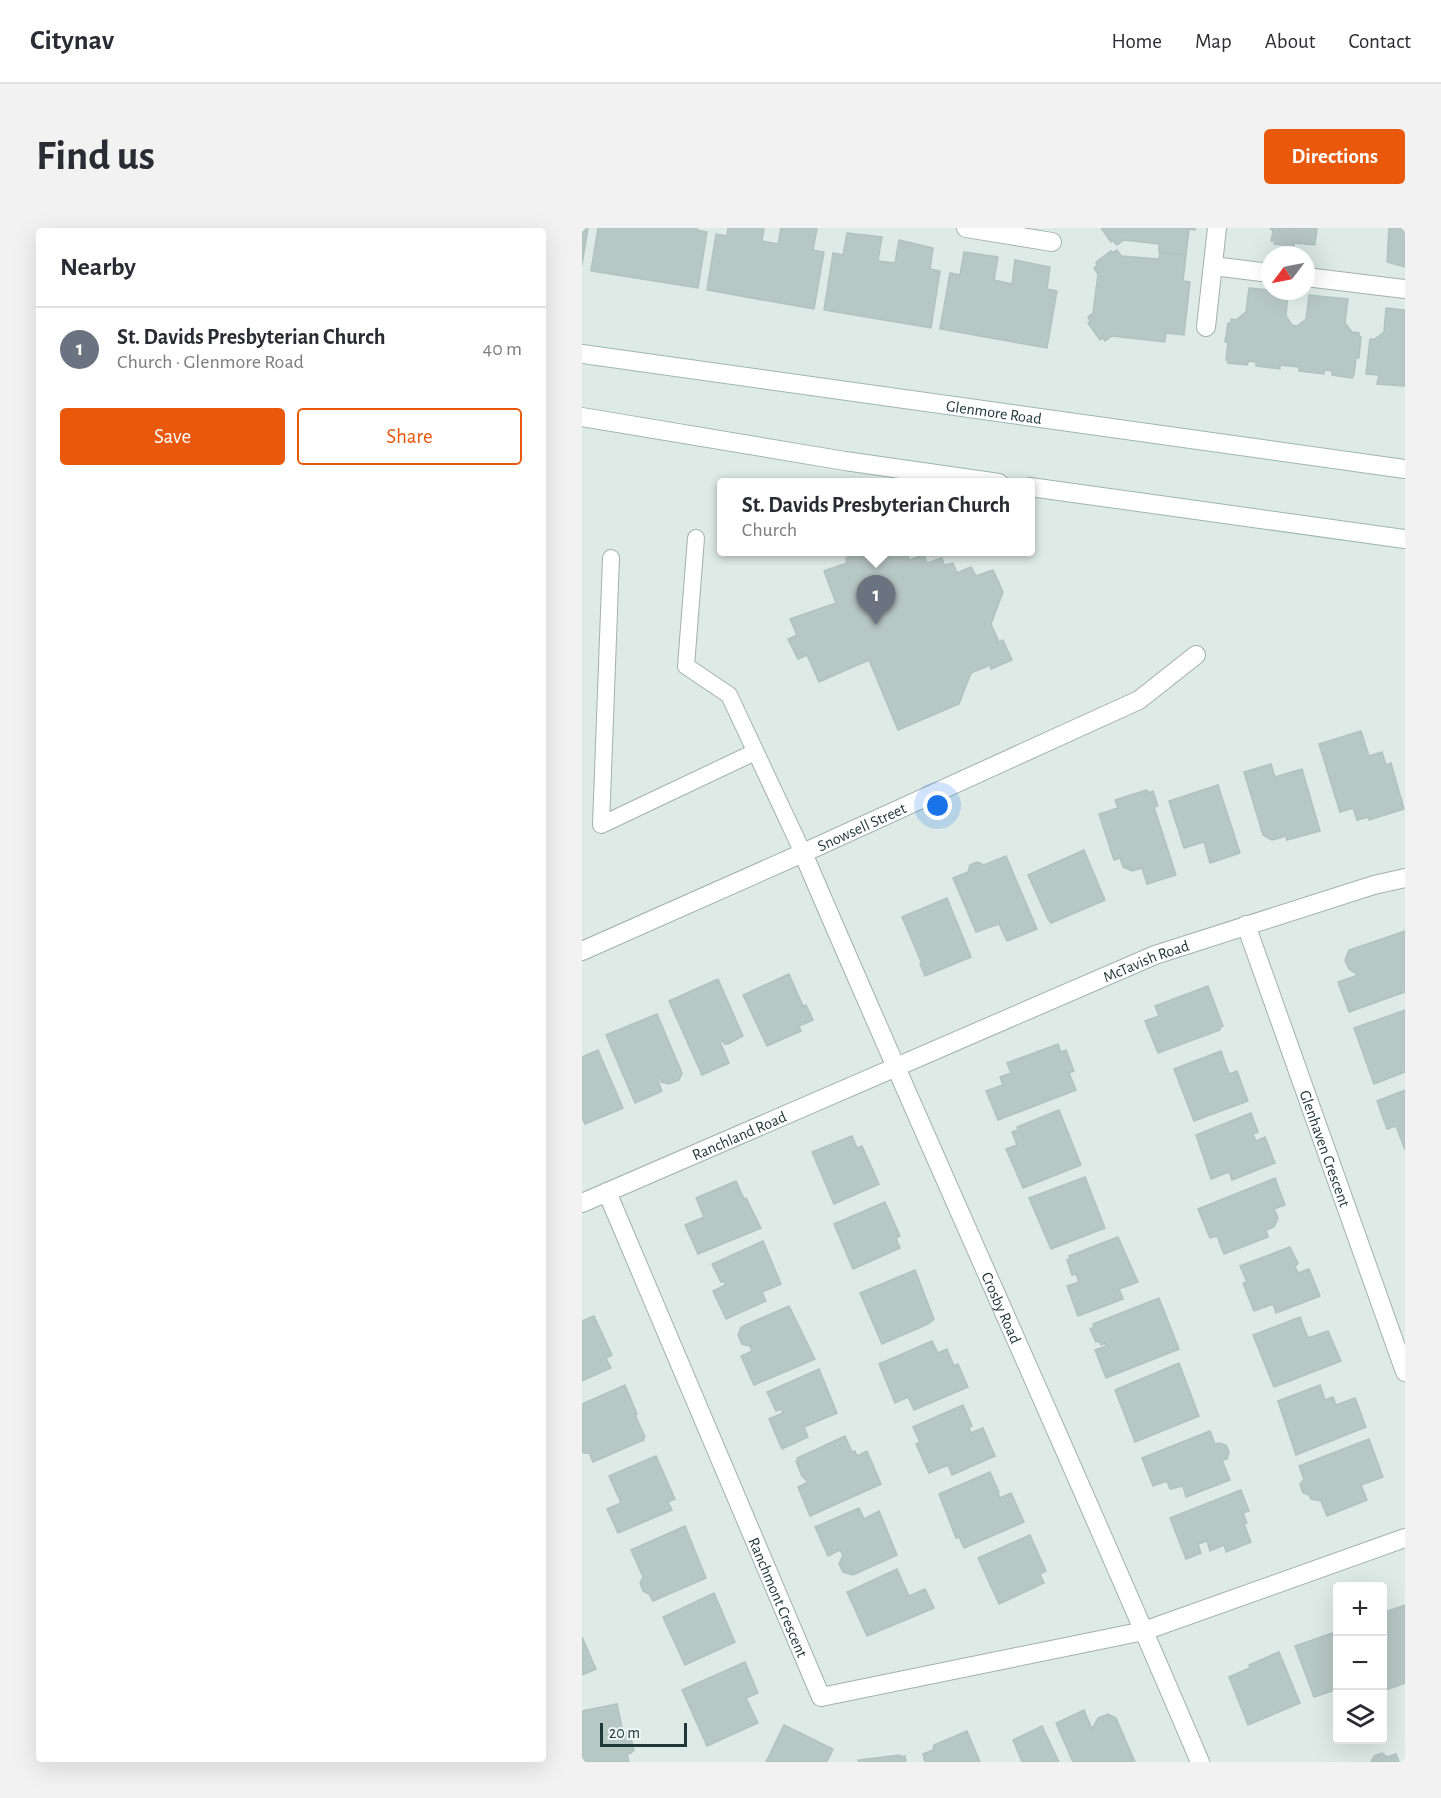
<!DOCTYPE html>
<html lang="en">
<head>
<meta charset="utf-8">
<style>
	:root { --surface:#fff; --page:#f2f2f3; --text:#2b2b33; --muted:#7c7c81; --line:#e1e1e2; --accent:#ea580c }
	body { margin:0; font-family:"Alegreya Sans",sans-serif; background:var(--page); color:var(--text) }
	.controls { position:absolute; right:18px; bottom:18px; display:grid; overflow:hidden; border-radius:6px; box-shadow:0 6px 24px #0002 }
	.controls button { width:54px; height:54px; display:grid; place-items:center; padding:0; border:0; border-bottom:2px solid var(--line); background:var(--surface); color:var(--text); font:30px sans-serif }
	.compass { position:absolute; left:679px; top:18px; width:54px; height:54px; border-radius:50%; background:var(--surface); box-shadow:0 6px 24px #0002; rotate:238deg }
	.scale { position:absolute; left:18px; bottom:15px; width:87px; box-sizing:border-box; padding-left:6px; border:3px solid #203936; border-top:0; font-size:16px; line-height:21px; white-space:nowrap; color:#203936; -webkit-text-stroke:4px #eef7f4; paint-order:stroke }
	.you { position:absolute; left:356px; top:578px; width:21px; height:21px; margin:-15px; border:4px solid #fff; border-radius:50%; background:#1a73e8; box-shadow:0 0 0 9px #1a73e833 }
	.badge { display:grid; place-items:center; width:39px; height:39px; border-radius:50%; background:var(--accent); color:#fff; font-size:20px; font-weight:700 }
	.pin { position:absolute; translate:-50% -50px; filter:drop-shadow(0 2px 3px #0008) }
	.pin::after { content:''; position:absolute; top:32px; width:21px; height:18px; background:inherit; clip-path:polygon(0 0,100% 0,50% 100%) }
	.popup { position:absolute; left:135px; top:250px; width:318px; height:78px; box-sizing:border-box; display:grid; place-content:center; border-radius:6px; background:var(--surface); filter:drop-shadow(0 2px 4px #0005); font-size:20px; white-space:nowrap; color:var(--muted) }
	.popup b { font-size:22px; color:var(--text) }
	.popup::after { content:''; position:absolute; left:50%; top:100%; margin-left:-12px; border:12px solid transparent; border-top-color:var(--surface) }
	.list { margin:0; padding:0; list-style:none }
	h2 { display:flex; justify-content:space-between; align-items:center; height:78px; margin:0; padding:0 24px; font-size:26px }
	h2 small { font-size:20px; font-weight:400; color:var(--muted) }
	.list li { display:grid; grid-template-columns:39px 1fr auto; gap:18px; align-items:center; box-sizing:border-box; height:84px; padding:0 24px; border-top:2px solid var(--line) }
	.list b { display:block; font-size:22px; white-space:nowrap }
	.list p { margin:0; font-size:20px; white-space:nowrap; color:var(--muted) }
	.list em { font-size:20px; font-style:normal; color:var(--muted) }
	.actions { display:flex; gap:12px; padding:18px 24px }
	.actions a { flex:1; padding:14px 0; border:2px solid var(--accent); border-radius:6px; text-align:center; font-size:21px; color:var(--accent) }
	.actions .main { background:var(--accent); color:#fff }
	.icon { flex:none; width:33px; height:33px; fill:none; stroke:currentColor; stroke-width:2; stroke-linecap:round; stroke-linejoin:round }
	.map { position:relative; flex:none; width:823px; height:1534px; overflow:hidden; border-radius:6px }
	header { display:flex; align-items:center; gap:36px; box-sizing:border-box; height:84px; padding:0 30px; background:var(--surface); border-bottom:2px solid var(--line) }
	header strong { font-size:28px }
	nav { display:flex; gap:33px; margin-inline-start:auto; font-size:21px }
	.intro { display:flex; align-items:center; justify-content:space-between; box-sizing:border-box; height:144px; padding:0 36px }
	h1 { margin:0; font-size:42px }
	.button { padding:15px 27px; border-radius:6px; background:var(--accent); color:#fff; font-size:21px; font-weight:700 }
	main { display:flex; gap:36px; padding:0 36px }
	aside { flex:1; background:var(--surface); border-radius:6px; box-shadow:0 6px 24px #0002 }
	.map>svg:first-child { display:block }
</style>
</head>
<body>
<header>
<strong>Citynav</strong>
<nav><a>Home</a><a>Map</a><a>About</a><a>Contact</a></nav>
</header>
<div class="intro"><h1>Find us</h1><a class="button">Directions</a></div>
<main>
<aside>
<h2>Nearby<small></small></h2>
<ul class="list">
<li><span class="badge" style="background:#6b7280">1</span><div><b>St. Davids Presbyterian Church</b><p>Church · Glenmore Road</p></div><em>40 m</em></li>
</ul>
<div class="actions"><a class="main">Save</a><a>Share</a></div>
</aside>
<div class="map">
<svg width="823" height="1534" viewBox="0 0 823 1534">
	<rect width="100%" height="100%" fill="#deeae6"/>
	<g fill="#b7c7c3" stroke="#b1c3be" stroke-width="1.5">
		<path d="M 0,0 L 6,0 L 0,37 Z"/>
		<path d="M 16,0 L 115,0 L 115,2 L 125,4 L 116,60 L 9,43 Z"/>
		<path d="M 146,0 L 182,0 L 180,13 L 196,16 L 199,0 L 235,0 L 231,22 L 242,24 L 232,81 L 125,62 L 134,6 L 145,8 Z"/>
		<path d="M 519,0 L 613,0 L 613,2 L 607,1 L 604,27 L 577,24 L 577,16 L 542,12 L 535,17 L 531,13 L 529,14 Z"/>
		<path d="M 688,0 L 735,0 L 733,17 L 712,15 L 712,18 L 692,16 L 693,13 L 689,13 L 691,3 Z"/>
		<path d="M 807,0 L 823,0 L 823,39 L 805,34 Z"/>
		<path d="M 265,5 L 300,9 L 296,33 L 313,35 L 317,12 L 351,20 L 348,41 L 358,43 L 349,100 L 242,82 L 251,25 L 261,27 Z"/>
		<path d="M 535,22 L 539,28 L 577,31 L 578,25 L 604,27 L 601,53 L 608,54 L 602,107 L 584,105 L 583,114 L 530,108 L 523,113 L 521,110 L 518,112 L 506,95 L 508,93 L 506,89 L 511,85 L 516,46 L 512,40 L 515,37 L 514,34 L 529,23 L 530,25 Z"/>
		<path d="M 382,24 L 416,29 L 412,52 L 430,56 L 433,32 L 468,39 L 465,61 L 475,63 L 465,120 L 358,101 L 368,45 L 378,47 Z"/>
		<path d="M 667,60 L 706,64 L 704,88 L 710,97 L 715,98 L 724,91 L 727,67 L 766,71 L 763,95 L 770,104 L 777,105 L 777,108 L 779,109 L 777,130 L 774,130 L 772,147 L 770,150 L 750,147 L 750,143 L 742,142 L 742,146 L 717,143 L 717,139 L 698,137 L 698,141 L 674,138 L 674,134 L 667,133 L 665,137 L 646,135 L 646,132 L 644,132 L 646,114 L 643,114 L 646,95 L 649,95 L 649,91 L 654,92 L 664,84 Z"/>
		<path d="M 804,80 L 823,82 L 823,158 L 795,156 L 797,147 L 784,146 L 788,111 L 793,111 L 802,104 Z"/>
		<path d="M 283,324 L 307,324 L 310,330 L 325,325 L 327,332 L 342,327 L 345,335 L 360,330 L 362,337 L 371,335 L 375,345 L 389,339 L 394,348 L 411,342 L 421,364 L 409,396 L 417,414 L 421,412 L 430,432 L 409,441 L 408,437 L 389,445 L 377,476 L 316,502 L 287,432 L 237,454 L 225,427 L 216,431 L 206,411 L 215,407 L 208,391 L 254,375 L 242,343 L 265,335 L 264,330 Z"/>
		<path d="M 779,503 L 787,528 L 800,524 L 804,537 L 809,535 L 822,581 L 787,592 L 787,589 L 775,592 L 771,580 L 758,584 L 737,516 Z"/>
		<path d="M 689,536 L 693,549 L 720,541 L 738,603 L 705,612 L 703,606 L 701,609 L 690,612 L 681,607 L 662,544 Z"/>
		<path d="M 636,557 L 658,625 L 628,635 L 622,614 L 602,620 L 587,573 Z"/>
		<path d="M 565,562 L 567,565 L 571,563 L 576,578 L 572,579 L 594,647 L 565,656 L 560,640 L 550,643 L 541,639 L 538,630 L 532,632 L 517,586 L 536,580 L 533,572 Z"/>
		<path d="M 502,622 L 523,672 L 469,695 L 466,691 L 446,647 Z"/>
		<path d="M 424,628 L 455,701 L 425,713 L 417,696 L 394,704 L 371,650 L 386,644 L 388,637 L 395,634 L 402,637 Z"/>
		<path d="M 365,670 L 389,729 L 343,748 L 338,736 L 340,736 L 320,689 Z"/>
		<path d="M 823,703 L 823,764 L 767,784 L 756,754 L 776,747 L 767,741 L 763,732 L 767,722 Z"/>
		<path d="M 207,746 L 221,778 L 224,777 L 231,792 L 217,798 L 219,803 L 185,818 L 161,767 Z"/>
		<path d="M 136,751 L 161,808 L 146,816 L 142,816 L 141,813 L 138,814 L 147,835 L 120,847 L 87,773 Z"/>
		<path d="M 626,758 L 641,798 L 638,800 L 638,802 L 576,825 L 563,793 L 577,788 L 573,778 Z"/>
		<path d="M 823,782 L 823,844 L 792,856 L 772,800 Z"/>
		<path d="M 75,786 L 100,845 L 97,852 L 87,856 L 79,854 L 77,849 L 75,850 L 80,863 L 53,875 L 24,807 Z"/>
		<path d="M 476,816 L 479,824 L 484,822 L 492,843 L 487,845 L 494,862 L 416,892 L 404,863 L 421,857 L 418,849 L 429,845 L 425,835 Z"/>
		<path d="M 16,822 L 41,880 L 3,896 L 0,889 L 0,829 Z"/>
		<path d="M 639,823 L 647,846 L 655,843 L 666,873 L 612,893 L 592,841 Z"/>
		<path d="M 823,862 L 823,922 L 814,898 L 805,901 L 795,873 Z"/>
		<path d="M 477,882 L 499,937 L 441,960 L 424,921 L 435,917 L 430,904 L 436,902 L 435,899 Z"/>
		<path d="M 669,885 L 676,904 L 671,906 L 674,913 L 683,909 L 693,935 L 650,952 L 647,944 L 629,951 L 614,907 Z"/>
		<path d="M 270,908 L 275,920 L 280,918 L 297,956 L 252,976 L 230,924 Z"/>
		<path d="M 503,949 L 523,1000 L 469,1021 L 447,970 Z"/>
		<path d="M 693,950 L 703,977 L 692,981 L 696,990 L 692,999 L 684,1002 L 686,1009 L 642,1026 L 635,1008 L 628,1010 L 616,981 Z"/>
		<path d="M 154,953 L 162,971 L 164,970 L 179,1000 L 116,1026 L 103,997 L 122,989 L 114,970 Z"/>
		<path d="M 303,974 L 318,1008 L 314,1010 L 318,1020 L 271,1041 L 252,996 Z"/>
		<path d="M 536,1009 L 556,1054 L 537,1061 L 541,1071 L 496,1088 L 485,1058 L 497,1054 L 494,1046 L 490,1047 L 485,1032 L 488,1031 L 487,1028 Z"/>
		<path d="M 181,1013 L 199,1056 L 180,1064 L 184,1073 L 144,1091 L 131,1063 L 143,1057 L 142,1053 L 139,1054 L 130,1036 Z"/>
		<path d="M 708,1019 L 716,1035 L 713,1039 L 716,1045 L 727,1041 L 738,1068 L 694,1085 L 691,1076 L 672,1083 L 661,1055 L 665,1054 L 658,1038 Z"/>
		<path d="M 333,1042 L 352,1091 L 346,1096 L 300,1116 L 278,1065 Z"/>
		<path d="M 577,1070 L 597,1121 L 524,1150 L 513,1122 L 524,1118 L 523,1115 L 519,1117 L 517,1113 L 514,1114 L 508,1101 L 512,1099 L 511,1096 Z"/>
		<path d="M 207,1078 L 233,1131 L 172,1157 L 159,1128 L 170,1123 L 168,1118 L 160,1116 L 156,1107 L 159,1099 Z"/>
		<path d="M 12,1088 L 30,1127 L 24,1130 L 29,1140 L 0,1153 L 0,1093 Z"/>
		<path d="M 718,1089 L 726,1110 L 746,1103 L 759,1133 L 692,1159 L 671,1107 Z"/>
		<path d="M 350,1113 L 356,1125 L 365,1121 L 372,1138 L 376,1136 L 386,1159 L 332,1182 L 326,1169 L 313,1175 L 297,1136 Z"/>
		<path d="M 597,1135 L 617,1188 L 553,1214 L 533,1162 Z"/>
		<path d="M 237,1141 L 255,1185 L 222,1199 L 226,1209 L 200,1221 L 187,1191 L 201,1185 L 199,1181 L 194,1183 L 185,1164 Z"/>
		<path d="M 43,1157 L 55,1186 L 53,1187 L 63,1209 L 61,1210 L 62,1212 L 11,1234 L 7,1225 L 1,1225 L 0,1222 L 0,1176 Z"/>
		<path d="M 738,1157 L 743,1172 L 751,1169 L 754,1177 L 773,1170 L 784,1199 L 714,1227 L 696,1173 Z"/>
		<path d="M 381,1177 L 390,1198 L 387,1200 L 389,1205 L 401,1200 L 413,1228 L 370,1247 L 366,1237 L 347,1245 L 334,1216 L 338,1214 L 331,1199 Z"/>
		<path d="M 628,1203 L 633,1216 L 637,1215 L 644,1217 L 647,1224 L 645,1231 L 640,1232 L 648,1252 L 604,1269 L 601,1258 L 588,1261 L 585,1253 L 571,1258 L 560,1230 Z"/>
		<path d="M 263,1208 L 270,1224 L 273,1223 L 275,1228 L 285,1223 L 299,1256 L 228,1288 L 216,1259 L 226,1254 L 220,1248 L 214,1233 L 216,1232 L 215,1230 Z"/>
		<path d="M 787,1211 L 801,1249 L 779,1257 L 785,1272 L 745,1288 L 739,1273 L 729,1271 L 727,1267 L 721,1265 L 718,1256 L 722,1251 L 717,1238 Z"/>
		<path d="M 74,1228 L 93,1271 L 86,1274 L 90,1282 L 36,1305 L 25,1281 L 39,1275 L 27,1248 Z"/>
		<path d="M 408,1244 L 417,1264 L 416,1265 L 418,1270 L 429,1265 L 442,1294 L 382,1320 L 377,1309 L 374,1310 L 357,1266 Z"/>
		<path d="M 659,1262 L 667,1283 L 661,1285 L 665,1295 L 662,1296 L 669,1314 L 644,1324 L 642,1317 L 628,1323 L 625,1313 L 616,1316 L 619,1325 L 604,1331 L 588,1290 Z"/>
		<path d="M 277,1280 L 282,1291 L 297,1283 L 315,1327 L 271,1347 L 261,1344 L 257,1336 L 261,1327 L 258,1322 L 246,1328 L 233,1299 Z"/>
		<path d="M 103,1298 L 124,1350 L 71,1373 L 67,1366 L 61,1363 L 58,1355 L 61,1349 L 49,1322 Z"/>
		<path d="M 448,1307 L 464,1343 L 458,1346 L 462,1355 L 417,1376 L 396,1330 Z"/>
		<path d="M 315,1341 L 327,1368 L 343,1361 L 352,1380 L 285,1408 L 265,1364 Z"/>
		<path d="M 132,1365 L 153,1414 L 103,1437 L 81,1389 Z"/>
		<path d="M 823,1377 L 823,1455 L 804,1462 L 800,1451 L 800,1416 L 805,1414 L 804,1410 L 807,1409 L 800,1385 Z"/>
		<path d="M 756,1403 L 756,1461 L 732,1469 L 713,1418 Z"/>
		<path d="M 0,1409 L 14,1441 L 0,1447 Z"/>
		<path d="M 697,1424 L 718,1475 L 666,1497 L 647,1449 L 668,1440 L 667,1437 Z"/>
		<path d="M 163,1434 L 176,1465 L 164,1470 L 176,1495 L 125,1518 L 100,1462 Z"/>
		<path d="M 35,1476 L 41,1504 L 44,1504 L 48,1506 L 52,1522 L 49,1525 L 45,1526 L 47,1534 L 0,1534 L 0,1483 Z"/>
		<path d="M 502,1482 L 510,1501 L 516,1490 L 526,1486 L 534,1490 L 553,1534 L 491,1534 L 474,1495 Z"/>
		<path d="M 202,1497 L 251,1521 L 245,1534 L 184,1534 Z"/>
		<path d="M 460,1498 L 477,1534 L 440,1534 L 431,1512 Z"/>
		<path d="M 385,1503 L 398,1534 L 343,1534 L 341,1526 L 351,1522 L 352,1517 Z"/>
		<path d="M 800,1525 L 805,1529 L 814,1526 L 817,1534 L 789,1534 L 792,1528 Z"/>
		<path d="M 318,1527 L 318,1529 L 323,1528 L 324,1534 L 277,1534 L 276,1532 Z"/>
	</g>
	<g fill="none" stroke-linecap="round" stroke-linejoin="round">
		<g stroke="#a1b1ae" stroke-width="18">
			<g id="lane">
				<path d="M 114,310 L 104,438 L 147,467 L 221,625"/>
				<path d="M 29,330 L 19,597 L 173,524"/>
			</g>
		</g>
		<g stroke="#a1b1ae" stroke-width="20">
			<g id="street">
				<path d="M 384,0 L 470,14"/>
				<path d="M 631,38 L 688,45"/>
				<path d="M 724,49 L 823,61"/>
				<path d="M 624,99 L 635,0"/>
				<path id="s1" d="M 221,625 C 351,929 489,1230 618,1534"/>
				<path id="s2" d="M 664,697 L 823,1144"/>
				<path id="s3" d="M 0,723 L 221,625 L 557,472 L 614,427"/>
				<path id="s4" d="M 25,964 L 239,1469 L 562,1403 L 823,1310"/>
				<path id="s5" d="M 0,975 L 573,727 L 792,657 L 823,650"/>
			</g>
		</g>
		<g stroke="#9eb6b0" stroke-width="20">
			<g id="secondary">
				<path id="s6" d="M 0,126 L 823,241"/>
				<path d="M 0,189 L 263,233 L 417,255"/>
				<path d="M 448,259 L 823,311"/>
			</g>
		</g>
		<use href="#lane" stroke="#fff" stroke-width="16"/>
		<use href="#street" stroke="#fff" stroke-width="18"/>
		<use href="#secondary" stroke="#fff" stroke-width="18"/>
	</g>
	<g text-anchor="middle" stroke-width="4.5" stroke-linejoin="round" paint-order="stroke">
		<g font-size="16" fill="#203936" stroke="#eef7f4">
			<text dy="6" stroke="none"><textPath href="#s6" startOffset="416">Glenmore Road</textPath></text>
			<text dy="6" stroke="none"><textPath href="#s3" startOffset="306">Snowsell Street</textPath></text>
			<text dy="6" stroke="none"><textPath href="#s5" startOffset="614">McTavish Road</textPath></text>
			<text dy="6" stroke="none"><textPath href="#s5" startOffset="171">Ranchland Road</textPath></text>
			<text dy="6" stroke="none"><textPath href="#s2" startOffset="237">Glenhaven Crescent</textPath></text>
			<text dy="6" stroke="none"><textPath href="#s1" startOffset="496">Crosby Road</textPath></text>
			<text dy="6" stroke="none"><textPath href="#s4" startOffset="440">Ranchmont Crescent</textPath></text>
		</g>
	</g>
</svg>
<div class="controls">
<button>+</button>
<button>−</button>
<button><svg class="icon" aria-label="layers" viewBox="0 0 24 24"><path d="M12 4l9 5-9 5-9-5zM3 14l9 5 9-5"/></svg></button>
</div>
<svg class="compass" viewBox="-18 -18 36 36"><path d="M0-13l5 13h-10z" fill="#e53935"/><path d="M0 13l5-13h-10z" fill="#7c7c81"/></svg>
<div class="scale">20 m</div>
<div class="you"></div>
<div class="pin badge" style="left:294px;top:397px;background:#6b7280">1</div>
<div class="popup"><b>St. Davids Presbyterian Church</b>Church</div>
</div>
</main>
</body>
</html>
